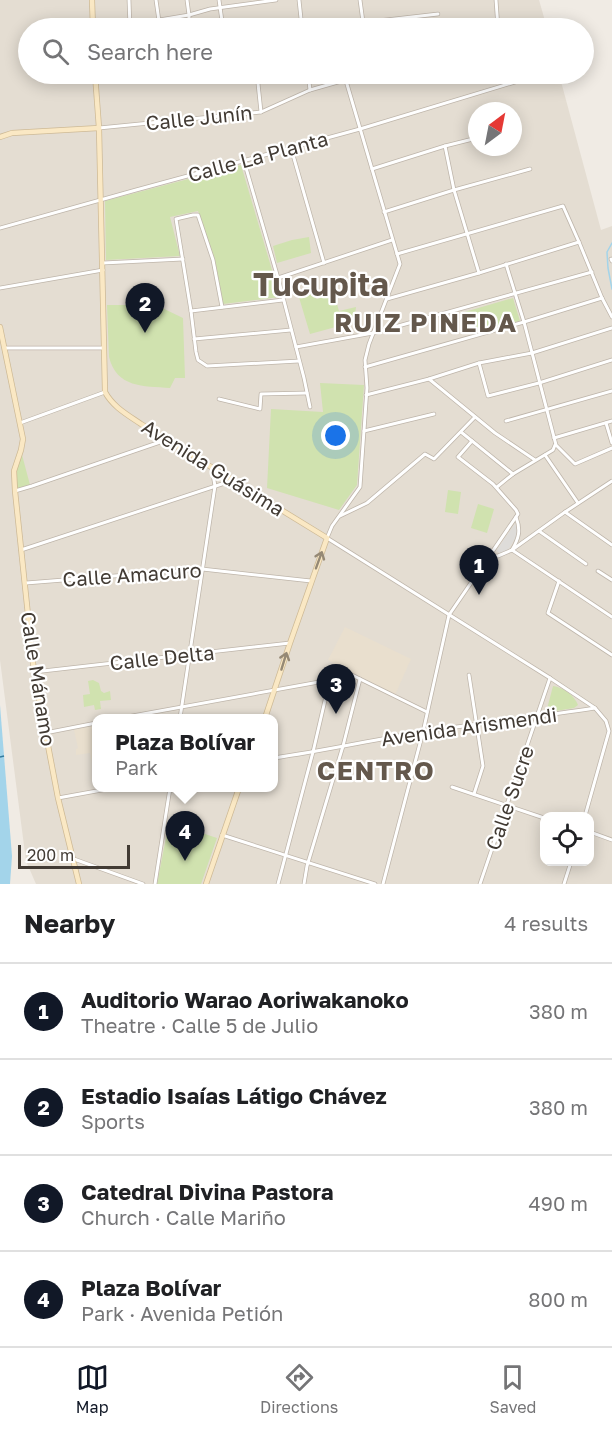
<!DOCTYPE html>
<html lang="en">
<head>
<meta charset="utf-8">
<style>
	:root { --surface:#fff; --page:#f6f6f6; --text:#202124; --muted:#757577; --line:#e0e0e0; --accent:#111827 }
	body { margin:0; font-family:"Golos Text",sans-serif; background:var(--page); color:var(--text) }
	.controls { position:absolute; right:18px; bottom:18px; display:grid; overflow:hidden; border-radius:12px; box-shadow:0 3px 15px #0003 }
	.controls button { width:54px; height:54px; display:grid; place-items:center; padding:0; border:0; border-bottom:2px solid var(--line); background:var(--surface); color:var(--text); font:30px sans-serif }
	.compass { position:absolute; left:468px; top:102px; width:54px; height:54px; border-radius:50%; background:var(--surface); box-shadow:0 3px 15px #0003; rotate:32deg }
	.scale { position:absolute; left:18px; bottom:15px; width:112px; box-sizing:border-box; padding-left:6px; border:3px solid #423b34; border-top:0; font-size:16px; line-height:21px; white-space:nowrap; color:#423b34; -webkit-text-stroke:4px #fff; paint-order:stroke }
	.you { position:absolute; left:336px; top:436px; width:21px; height:21px; margin:-15px; border:4px solid #fff; border-radius:50%; background:#1a73e8; box-shadow:0 0 0 9px #1a73e833 }
	.badge { display:grid; place-items:center; width:39px; height:39px; border-radius:50%; background:var(--accent); color:#fff; font-size:20px; font-weight:700 }
	.pin { position:absolute; translate:-50% -50px; filter:drop-shadow(0 2px 3px #0008) }
	.pin::after { content:''; position:absolute; top:32px; width:21px; height:18px; background:inherit; clip-path:polygon(0 0,100% 0,50% 100%) }
	.popup { position:absolute; left:92px; top:714px; width:186px; height:78px; box-sizing:border-box; display:grid; place-content:center; border-radius:12px; background:var(--surface); filter:drop-shadow(0 2px 4px #0005); font-size:20px; white-space:nowrap; color:var(--muted) }
	.popup b { font-size:22px; color:var(--text) }
	.popup::after { content:''; position:absolute; left:50%; top:100%; margin-left:-12px; border:12px solid transparent; border-top-color:var(--surface) }
	.list { margin:0; padding:0; list-style:none }
	h2 { display:flex; justify-content:space-between; align-items:center; height:78px; margin:0; padding:0 24px; font-size:26px }
	h2 small { font-size:20px; font-weight:400; color:var(--muted) }
	.list li { display:grid; grid-template-columns:39px 1fr auto; gap:18px; align-items:center; box-sizing:border-box; height:96px; padding:0 24px; border-top:2px solid var(--line) }
	.list b { display:block; font-size:22px; white-space:nowrap }
	.list p { margin:0; font-size:20px; white-space:nowrap; color:var(--muted) }
	.list em { font-size:20px; font-style:normal; color:var(--muted) }
	.icon { flex:none; width:33px; height:33px; fill:none; stroke:currentColor; stroke-width:2; stroke-linecap:round; stroke-linejoin:round }
	.map { position:relative; flex:none; width:612px; height:884px; overflow:hidden }
	.search { position:absolute; background:var(--surface); box-shadow:0 3px 15px #0003; left:18px; right:18px; top:18px; height:66px; display:flex; align-items:center; gap:15px; box-sizing:border-box; padding:0 21px; border-radius:33px; color:var(--muted); font-size:22px }
	.sheet { height:462px; background:var(--surface) }
	nav { display:flex; justify-content:space-around; align-items:center; box-sizing:border-box; height:84px; border-top:2px solid var(--line); background:var(--surface); font-size:16px; color:var(--muted) }
	nav a { display:grid; justify-items:center; gap:3px }
	nav .on { color:var(--accent) }
	.map>svg:first-child { display:block }
</style>
</head>
<body>
<div class="map">
<svg width="612" height="884" viewBox="0 0 612 884">
	<rect width="100%" height="100%" fill="#f0ebe4"/>
	<path fill="#e4ddd2" fill-rule="evenodd" d="M 0,0 L 539,0 L 547,28 L 28,28 L 28,74 L 559,74 L 601,230 L 612,226 L 612,884 L 36,884 L 26,861 L 0,660 ZM 477,111 L 513,111 L 513,147 L 477,147 ZM 96,718 L 274,718 L 274,788 L 96,788 ZM 544,816 L 590,816 L 590,862 L 544,862 Z"/>
	<g fill="#e9dfce">
		<path d="M 345,627 L 411,659 L 395,695 L 328,660 Z"/>
		<path d="M 96,725 L 96,782 L 90,753 L 76,755 L 76,749 L 78,748 L 74,730 Z"/>
	</g>
	<g fill="#d0e2af">
		<path d="M 241,165 L 280,297 L 223,304 L 215,260 L 198,211 L 170,217 L 180,256 L 106,260 L 105,201 Z"/>
		<path d="M 309,237 L 311,253 L 277,263 L 273,246 L 292,240 Z"/>
		<path d="M 311,284 L 316,299 L 327,296 L 324,286 L 331,284 L 339,311 L 356,307 L 354,322 L 310,334 L 298,294 Z"/>
		<path d="M 513,298 L 520,321 L 469,333 L 461,313 Z"/>
		<path d="M 107,305 L 156,305 L 183,318 L 185,378 L 175,378 L 170,388 C 143,386 117,388 109,357 Z"/>
		<path d="M 320,383 L 364,385 L 357,485 L 339,510 L 267,488 L 271,409 L 323,412 Z"/>
		<path d="M 21,451 L 30,485 L 15,491 L 14,471 Z"/>
		<path d="M 448,490 L 461,492 L 458,514 L 445,512 Z"/>
		<path d="M 478,504 L 494,509 L 487,533 L 471,528 Z"/>
		<path d="M 93,680 L 99,683 L 101,691 L 104,693 L 110,691 L 111,700 L 100,701 L 101,709 L 95,710 L 94,705 L 84,707 L 83,695 L 90,694 L 88,681 Z"/>
		<path d="M 553,686 C 563,687 575,696 578,705 L 574,708 L 549,712 L 547,709 Z"/>
		<path d="M 169,822 L 217,838 L 201,884 L 157,884 Z"/>
	</g>
	<path fill="#dedcd9" d="M 515,524 L 518,526 L 518,534 L 508,550 L 500,553 L 496,551 Z"/>
	<path fill="#a3d4ea" d="M 0,705 L 12,856 L 10,884 L 0,884 Z"/>
	<g fill="none" stroke-linecap="round" stroke-linejoin="round">
		<path stroke="#a3d4ea" stroke-width="1.5" d="M 612,243 L 607,252 L 608,268 L 612,289"/>
		<path stroke="#347b9e" stroke-width="1.5" stroke-dasharray="8 6" stroke-linecap="butt" d="M 0,757 L 4,756"/>
		<g stroke="#beb5aa" stroke-width="4.5">
			<g id="street">
				<path d="M 129,0 L 130,28"/>
				<path d="M 156,0 L 160,28"/>
				<path d="M 187,0 L 189,15 L 189,28"/>
				<path d="M 219,0 L 223,28"/>
				<path d="M 299,0 L 302,28"/>
				<path d="M 360,0 L 363,22"/>
				<path d="M 496,0 L 498,28"/>
				<path d="M 159,20 L 189,15 L 210,9 L 276,0"/>
				<path d="M 316,28 L 438,14"/>
				<path d="M 257,74 L 261,112"/>
				<path d="M 308,74 L 310,90"/>
				<path d="M 344,74 L 400,264 L 369,344 L 365,360 L 367,388 L 360,487 L 332,526 L 327,538 L 550,678 L 595,708 L 606,721 L 609,731 L 585,816"/>
				<path d="M 95,80 L 187,78 L 207,74"/>
				<path d="M 99,128 L 261,112 L 310,90 L 366,74"/>
				<path d="M 445,146 L 454,190 L 479,273"/>
				<path d="M 291,148 L 324,263"/>
				<path d="M 244,161 L 278,278 L 304,378 L 310,407"/>
				<path d="M 372,169 L 445,146 L 477,138"/>
				<path d="M 384,212 L 454,190 L 530,169"/>
				<path d="M 0,228 L 136,190 L 360,129 L 515,82 L 511,74"/>
				<path d="M 397,254 L 563,206 L 579,242 L 602,298 L 612,317"/>
				<path d="M 611,259 L 612,261"/>
				<path d="M 103,263 L 183,259"/>
				<path d="M 506,264 L 524,322 L 556,445 L 575,464 L 612,448"/>
				<path d="M 278,278 L 392,240"/>
				<path d="M 0,288 L 103,270"/>
				<path d="M 387,299 L 479,273 L 579,242"/>
				<path d="M 222,307 L 213,260 L 198,215 L 193,215 L 176,219 L 191,311 L 196,352 L 198,360 L 207,366 L 299,361"/>
				<path d="M 191,311 L 283,300"/>
				<path d="M 194,339 L 291,330"/>
				<path d="M 296,347 L 373,333 L 592,272"/>
				<path d="M 5,348 L 103,348"/>
				<path d="M 479,363 L 488,396 L 539,383 L 612,360"/>
				<path d="M 365,367 L 524,322 L 602,298"/>
				<path d="M 429,379 L 495,433 L 535,460"/>
				<path d="M 366,395 L 429,379 L 479,363 L 532,353 L 612,328"/>
				<path d="M 219,399 L 260,409 L 261,394 L 307,393"/>
				<path d="M 506,421 L 612,391"/>
				<path d="M 20,423 L 105,392"/>
				<path d="M 606,423 L 612,443"/>
				<path d="M 364,431 L 434,414"/>
				<path d="M 461,432 L 513,474"/>
				<path d="M 554,438 L 612,421"/>
				<path d="M 472,441 L 458,457 L 493,484 L 516,510 L 518,514 L 516,517 C 521,530 519,538 512,550 L 612,617"/>
				<path d="M 545,455 L 578,503"/>
				<path d="M 497,487 L 513,474 L 553,450 L 555,445"/>
				<path d="M 15,491 L 32,486 L 166,440"/>
				<path d="M 565,512 L 612,545"/>
				<path d="M 340,516 L 367,503 L 425,454 L 434,459 L 475,417"/>
				<path d="M 539,531 L 586,564"/>
				<path d="M 21,550 L 231,481"/>
				<path d="M 489,556 L 498,556 L 512,550 L 565,512 L 612,481"/>
				<path d="M 598,571 L 612,580"/>
				<path d="M 559,581 L 548,613 L 612,655"/>
				<path d="M 26,583 L 202,569 L 311,581"/>
				<path d="M 34,672 L 290,643"/>
				<path d="M 469,675 L 483,766 L 474,794"/>
				<path d="M 360,679 L 427,712"/>
				<path d="M 121,718 L 330,680 L 332,672 L 336,669 L 340,669 L 360,679 L 343,746 L 307,866 L 304,884"/>
				<path d="M 180,718 L 215,486 L 212,469"/>
				<path d="M 45,733 L 96,723"/>
				<path d="M 274,758 C 323,751 372,740 422,732 C 480,723 537,717 595,708"/>
				<path d="M 452,787 L 544,818"/>
				<path d="M 58,798 L 113,788"/>
				<path d="M 590,832 L 612,840"/>
				<path d="M 222,835 L 375,884"/>
				<path d="M 74,859 L 143,884"/>
				<path d="M 155,884 L 170,788"/>
				<path d="M 278,884 L 313,752 L 330,679"/>
				<path d="M 383,884 L 423,732 L 449,615 L 516,517"/>
				<path d="M 480,884 L 550,678"/>
				<path d="M 564,884 L 571,862"/>
			</g>
		</g>
		<g stroke="#ceba96" stroke-width="6">
			<g id="secondary">
				<path d="M 92,0 L 93,28"/>
				<path d="M 95,74 L 99,128 L 105,392 C 113,407 128,415 141,424 L 327,538 L 290,643 L 265,718"/>
				<path d="M 0,137 L 12,133 L 99,128"/>
				<path d="M 0,327 L 23,439 L 21,450 L 14,471 L 15,491 L 34,672 L 58,798 L 79,884"/>
				<path d="M 206,884 L 239,788"/>
			</g>
		</g>
		<use href="#street" stroke="#fff" stroke-width="3"/>
		<use href="#secondary" stroke="#fae8c4" stroke-width="4.5"/>
	</g>
	<defs><path id="oneway-shaft" d="M-6 0H5M1.5-3L5.5 0L1.5 3" fill="none" stroke-width="1.6" stroke-linecap="round" stroke-linejoin="round" transform="scale(1.5)"/></defs>
	<g stroke="#958975">
		<use href="#oneway-shaft" transform="translate(319 560) rotate(-70)"/>
		<use href="#oneway-shaft" transform="translate(284 661) rotate(-73)"/>
	</g>
	<g text-anchor="middle" stroke-width="4.5" stroke-linejoin="round" paint-order="stroke">
		<g font-size="20" fill="#423b34" stroke="#fff">
			<text transform="translate(199 118) rotate(-6)" y="7">Calle Junín</text>
			<text transform="translate(258 157) rotate(-15)" y="7">Calle La Planta</text>
			<text transform="translate(213 468) rotate(32)" y="7">Avenida Guásima</text>
			<text transform="translate(132 575) rotate(-4)" y="7">Calle Amacuro</text>
			<text transform="translate(162 658) rotate(-6)" y="7">Calle Delta</text>
			<text transform="translate(38 679) rotate(81)" y="7">Calle Mánamo</text>
			<text transform="translate(469 727) rotate(-8)" y="7">Avenida Arismendi</text>
			<text transform="translate(510 798) rotate(-71)" y="7">Calle Sucre</text>
		</g>
		<g font-size="26" font-weight="bold" letter-spacing="1.5" fill="#64584c" stroke="#fff">
			<text x="426" y="332">RUIZ PINEDA</text>
			<text x="376" y="780">CENTRO</text>
		</g>
		<g font-size="32" font-weight="bold" fill="#64584c" stroke="#fff">
			<text x="321" y="296">Tucupita</text>
		</g>
	</g>
</svg>
<div class="controls">
<button><svg class="icon" aria-label="locate" viewBox="0 0 24 24"><circle cx="12" cy="12" r="6"/><path d="M12 2v4M12 18v4M2 12h4M18 12h4"/></svg></button>
</div>
<svg class="compass" viewBox="-18 -18 36 36"><path d="M0-13l5 13h-10z" fill="#e53935"/><path d="M0 13l5-13h-10z" fill="#757577"/></svg>
<div class="scale">200 m</div>
<div class="you"></div>
<div class="pin badge" style="left:479px;top:595px">1</div>
<div class="pin badge" style="left:145px;top:333px">2</div>
<div class="pin badge" style="left:336px;top:714px">3</div>
<div class="pin badge" style="left:185px;top:861px">4</div>
<div class="popup"><b>Plaza Bolívar</b>Park</div>
<div class="search"><svg class="icon" aria-label="search" viewBox="0 0 24 24"><circle cx="10" cy="10" r="6"/><path d="M15 15l6 6"/></svg>Search here</div>
</div>
<section class="sheet">
<h2>Nearby<small>4 results</small></h2>
<ul class="list">
<li><span class="badge">1</span><div><b>Auditorio Warao Aoriwakanoko</b><p>Theatre · Calle 5 de Julio</p></div><em>380 m</em></li>
<li><span class="badge">2</span><div><b>Estadio Isaías Látigo Chávez</b><p>Sports</p></div><em>380 m</em></li>
<li><span class="badge">3</span><div><b>Catedral Divina Pastora</b><p>Church · Calle Mariño</p></div><em>490 m</em></li>
<li><span class="badge">4</span><div><b>Plaza Bolívar</b><p>Park · Avenida Petión</p></div><em>800 m</em></li>
</ul>
</section>
<nav>
<a class="on"><svg class="icon" aria-label="map" viewBox="0 0 24 24"><path d="M3 6l6-2 6 2 6-2v14l-6 2-6-2-6 2zM9 4v14M15 6v14"/></svg>Map</a>
<a><svg class="icon" aria-label="directions" viewBox="0 0 24 24"><path d="M12 3l9 9-9 9-9-9zM9 14v-3h6M13 9l2 2-2 2"/></svg>Directions</a>
<a><svg class="icon" aria-label="saved" viewBox="0 0 24 24"><path d="M7 4h10v16l-5-4-5 4z"/></svg>Saved</a>
</nav>
</body>
</html>
